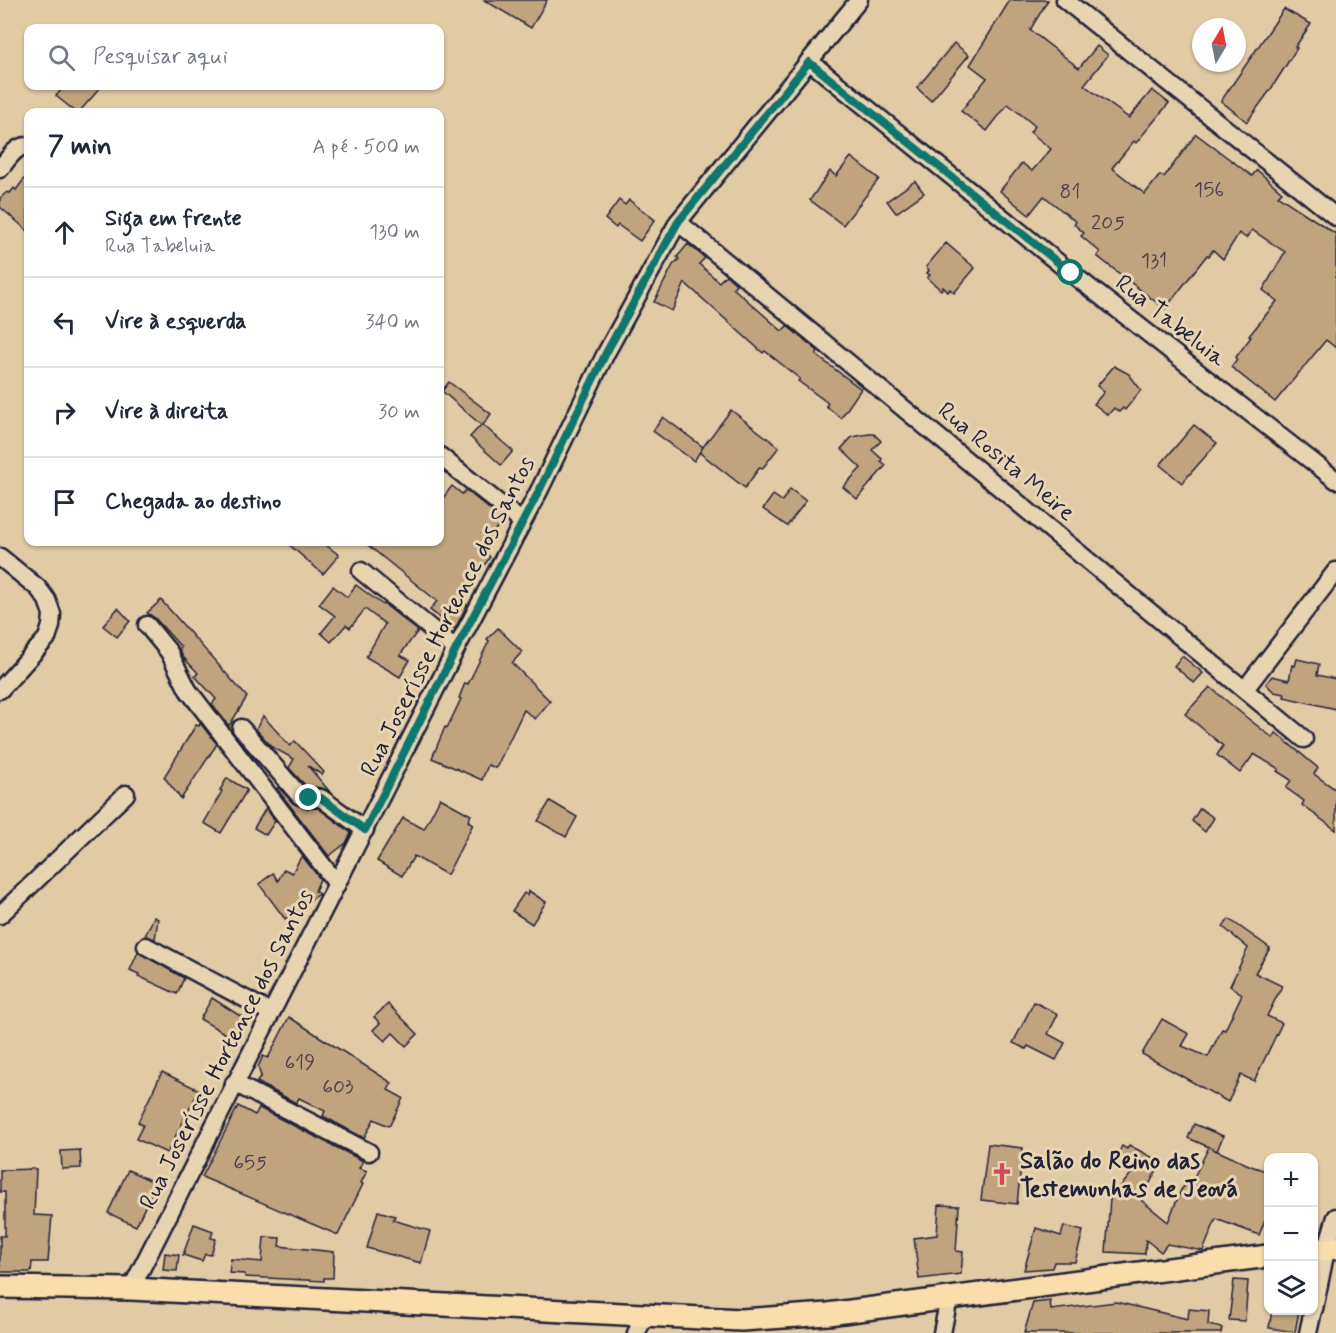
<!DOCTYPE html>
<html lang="pt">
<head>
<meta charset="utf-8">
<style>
	:root { --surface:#fff; --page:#f6f6f7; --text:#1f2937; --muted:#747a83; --line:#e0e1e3 }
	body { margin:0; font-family:Mynerve,sans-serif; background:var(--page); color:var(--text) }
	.controls { position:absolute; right:18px; bottom:18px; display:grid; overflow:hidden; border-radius:12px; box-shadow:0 2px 4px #0004 }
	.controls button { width:54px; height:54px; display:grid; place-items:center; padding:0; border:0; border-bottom:2px solid var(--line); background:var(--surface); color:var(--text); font:30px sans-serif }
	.compass { position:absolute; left:1192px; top:18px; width:54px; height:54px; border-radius:50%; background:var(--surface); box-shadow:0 2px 4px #0004; rotate:10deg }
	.stop { position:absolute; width:18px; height:18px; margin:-14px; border:4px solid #0f766e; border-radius:50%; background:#fff }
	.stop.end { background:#0f766e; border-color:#fff; box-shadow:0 2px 6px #0008 }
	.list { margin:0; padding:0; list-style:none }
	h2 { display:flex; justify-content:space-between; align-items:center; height:78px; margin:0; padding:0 24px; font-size:26px }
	h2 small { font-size:20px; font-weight:400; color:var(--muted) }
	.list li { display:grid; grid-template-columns:39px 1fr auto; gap:18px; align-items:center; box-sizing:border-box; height:90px; padding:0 24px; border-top:2px solid var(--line) }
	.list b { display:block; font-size:22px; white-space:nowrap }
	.list p { margin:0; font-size:20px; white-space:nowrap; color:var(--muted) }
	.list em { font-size:20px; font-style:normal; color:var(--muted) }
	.icon { flex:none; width:33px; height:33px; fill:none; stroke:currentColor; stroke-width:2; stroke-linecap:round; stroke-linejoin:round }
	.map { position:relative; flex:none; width:1336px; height:1333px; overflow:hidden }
	.search { position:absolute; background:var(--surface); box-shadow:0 2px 4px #0004; left:24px; top:24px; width:420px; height:66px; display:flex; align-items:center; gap:15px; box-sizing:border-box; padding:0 21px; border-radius:12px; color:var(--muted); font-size:22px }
	.panel { position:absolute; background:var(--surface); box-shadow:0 2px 4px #0004; left:24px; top:108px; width:420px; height:438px; border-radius:12px }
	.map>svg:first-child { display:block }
</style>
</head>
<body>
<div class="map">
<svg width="1336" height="1333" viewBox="0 0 1336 1333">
	<rect width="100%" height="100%" fill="#e1cba5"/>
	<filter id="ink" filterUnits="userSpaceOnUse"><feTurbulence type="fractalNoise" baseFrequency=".0167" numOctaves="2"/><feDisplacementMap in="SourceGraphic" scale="12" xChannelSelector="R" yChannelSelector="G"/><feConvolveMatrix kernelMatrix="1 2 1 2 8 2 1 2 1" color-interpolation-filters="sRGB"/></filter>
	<g filter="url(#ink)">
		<g fill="#c0a47e" stroke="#22223b" stroke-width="1.5">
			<path d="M 484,0 L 547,0 L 531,28 Z"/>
			<path d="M 1010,0 L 1048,0 L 1030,30 L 1079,68 L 1097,46 L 1108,55 L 1084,85 L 1129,118 L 1152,90 L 1169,103 L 1136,143 L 1134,141 L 1112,168 L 1145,194 L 1160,175 L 1164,177 L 1196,134 L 1252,176 L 1257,170 L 1282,192 L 1278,196 L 1336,234 L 1336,348 L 1326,340 L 1275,402 L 1231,367 L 1237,359 L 1236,357 L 1251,337 L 1249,336 L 1277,301 L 1263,290 L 1285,252 L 1252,230 L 1246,238 L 1239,233 L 1223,259 L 1213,250 L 1209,256 L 1207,255 L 1165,309 L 1097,256 L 1100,252 L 1081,236 L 1084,233 L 1074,224 L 1076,222 L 1044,196 L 1029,215 L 1000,191 L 1022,163 L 1032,171 L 1051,149 L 1030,132 L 1035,126 L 1008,104 L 987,131 L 961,111 L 987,78 L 970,65 Z"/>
			<path d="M 1284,9 L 1311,24 L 1295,47 L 1297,48 L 1271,89 L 1247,122 L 1221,101 Z"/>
			<path d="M 954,43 L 969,55 L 931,101 L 917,88 Z"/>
			<path d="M 65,86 L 102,86 L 79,112 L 76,112 L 56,96 Z"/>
			<path d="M 851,157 L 879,179 L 843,225 L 810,200 L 830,171 L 836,176 Z"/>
			<path d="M 28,174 L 28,231 L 0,207 L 0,198 L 7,192 L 10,193 L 14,188 L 16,190 Z"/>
			<path d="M 915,181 L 924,193 L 896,213 L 887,201 Z"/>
			<path d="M 619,200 L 625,205 L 629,200 L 655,220 L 640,241 L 618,225 L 616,228 L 605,219 Z"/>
			<path d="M 946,243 L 975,268 L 954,293 L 950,289 L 948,292 L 943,287 L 941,290 L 927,278 L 930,275 L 927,273 L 929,270 L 926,267 Z"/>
			<path d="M 688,244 L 705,258 L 699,264 L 719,282 L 726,275 L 736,284 L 733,288 L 782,331 L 787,326 L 818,351 L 816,355 L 861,389 L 841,418 L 826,406 L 828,403 L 798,381 L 800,379 L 765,351 L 763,353 L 685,283 L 672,311 L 654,302 L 673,265 L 679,259 L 677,257 Z"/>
			<path d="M 1114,366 L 1129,374 L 1141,390 L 1125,410 L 1123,408 L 1119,412 L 1114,408 L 1108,415 L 1094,404 L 1104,392 L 1097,386 Z"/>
			<path d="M 449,382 L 491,414 L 483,425 L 513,451 L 501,465 L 470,437 L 481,425 L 442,391 Z"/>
			<path d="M 731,410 L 779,447 L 762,469 L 760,467 L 745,488 L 699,452 Z"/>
			<path d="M 663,417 L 703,447 L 694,461 L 653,431 Z"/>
			<path d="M 1194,425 L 1217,443 L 1182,483 L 1160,465 Z"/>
			<path d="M 869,434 L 874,434 L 881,441 L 872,450 L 882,459 L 881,461 L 886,465 L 857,499 L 843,487 L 861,468 L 841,449 L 852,437 Z"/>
			<path d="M 452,486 L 462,494 L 466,490 L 503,520 L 480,549 L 490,557 L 473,582 L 463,602 L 467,605 L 455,629 L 430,610 L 437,601 L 364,542 L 440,542 L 440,502 Z"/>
			<path d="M 790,489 L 806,501 L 787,526 L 763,509 L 773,495 L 782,501 Z"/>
			<path d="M 286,542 L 322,542 L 339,555 L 323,574 Z"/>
			<path d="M 356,585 L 383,605 L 384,604 L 418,631 L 400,655 L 410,660 L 400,677 L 366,657 L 385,624 L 365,609 L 350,628 L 346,625 L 331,642 L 321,633 L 335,616 L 319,604 L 333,586 L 347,597 Z"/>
			<path d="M 161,600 L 247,697 L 229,726 L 212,704 L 216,699 L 195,676 L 198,673 L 183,657 L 179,649 L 181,647 L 155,618 L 147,613 Z"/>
			<path d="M 118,608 L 130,621 L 117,637 L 103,626 Z"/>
			<path d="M 498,628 L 522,652 L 512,663 L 550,701 L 535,719 L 524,710 L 496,768 L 488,765 L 482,780 L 432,758 L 445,727 L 447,728 L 461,699 L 459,698 L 465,683 L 468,684 L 489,641 L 487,639 Z"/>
			<path d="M 1182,656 L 1203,673 L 1194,683 L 1174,666 Z"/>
			<path d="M 1297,659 L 1319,664 L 1317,675 L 1336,679 L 1336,709 L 1284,697 L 1285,694 L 1274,692 L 1266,684 L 1272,676 L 1289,680 L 1292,665 L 1295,666 Z"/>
			<path d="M 1210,687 L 1246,717 L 1273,738 L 1276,733 L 1318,768 L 1314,774 L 1336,790 L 1336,830 L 1302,805 L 1304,801 L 1286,788 L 1291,780 L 1277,771 L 1279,769 L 1254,754 L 1240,773 L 1217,755 L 1223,746 L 1185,714 Z"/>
			<path d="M 263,716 L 290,746 L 295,741 L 324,772 L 322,775 L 308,766 L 330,792 L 322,788 L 306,786 L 289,768 L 294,759 L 272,747 L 256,729 Z"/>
			<path d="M 200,723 L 217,744 L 181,799 L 164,777 L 196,725 L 199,726 Z"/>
			<path d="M 227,778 L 247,790 L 221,833 L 204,823 L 222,791 L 220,790 Z"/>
			<path d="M 278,787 L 293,803 L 307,808 L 318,808 L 351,833 L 346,843 L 329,856 L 277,789 Z"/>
			<path d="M 440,798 L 471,815 L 468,821 L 473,824 L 447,875 L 414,856 L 402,876 L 377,861 L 403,818 L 424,829 Z"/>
			<path d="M 550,801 L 577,817 L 566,837 L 538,821 Z"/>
			<path d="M 266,808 L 275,821 L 266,835 L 254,828 Z"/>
			<path d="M 1200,808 L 1214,818 L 1205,832 L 1192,821 Z"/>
			<path d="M 301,857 L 303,857 L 320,879 L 315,891 L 319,894 L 285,919 L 259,884 L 273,873 L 278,881 L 284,869 L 292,873 Z"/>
			<path d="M 529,891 L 546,902 L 532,924 L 512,911 L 524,893 L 527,895 Z"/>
			<path d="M 154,917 L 158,919 L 155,939 L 145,936 Z"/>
			<path d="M 1229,919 L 1270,948 L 1255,973 L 1282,986 L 1267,1016 L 1282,1023 L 1254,1081 L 1241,1075 L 1228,1102 L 1142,1054 L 1162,1019 L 1189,1034 L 1182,1046 L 1208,1057 L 1222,1029 L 1225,1030 L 1242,994 L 1230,986 L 1248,948 L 1223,927 Z"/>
			<path d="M 138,952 L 184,978 L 177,994 L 138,976 L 139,974 L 130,970 Z"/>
			<path d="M 212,998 L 248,1021 L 236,1040 L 200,1019 Z"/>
			<path d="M 1034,1002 L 1058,1014 L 1048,1034 L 1065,1043 L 1056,1060 L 1028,1046 L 1026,1049 L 1013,1043 Z"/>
			<path d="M 388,1004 L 418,1034 L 406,1046 L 393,1033 L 385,1041 L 373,1030 L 380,1023 L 374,1017 Z"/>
			<path d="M 289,1017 L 392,1083 L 388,1090 L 403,1098 L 390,1125 L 388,1126 L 374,1119 L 364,1138 L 323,1116 L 325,1111 L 299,1098 L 296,1103 L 257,1082 L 261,1076 L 258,1067 L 263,1056 L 268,1058 Z"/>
			<path d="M 162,1072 L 199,1090 L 167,1153 L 136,1139 L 143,1125 L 138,1122 Z"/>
			<path d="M 238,1106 L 255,1115 L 259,1108 L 363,1161 L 359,1168 L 367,1171 L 361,1183 L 363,1184 L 338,1235 L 202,1177 Z"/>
			<path d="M 1194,1124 L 1223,1136 L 1217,1151 L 1211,1148 L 1251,1166 L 1269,1172 L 1269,1210 L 1259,1235 L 1216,1219 L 1203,1251 L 1167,1244 L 1161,1252 L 1146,1240 L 1145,1254 L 1106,1252 L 1110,1199 L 1131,1174 L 1113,1163 L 1122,1146 L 1127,1149 L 1129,1145 L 1161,1162 L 1141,1200 L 1168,1222 L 1181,1190 L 1185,1185 L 1189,1187 L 1209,1147 L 1188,1138 Z"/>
			<path d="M 988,1144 L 1023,1148 L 1017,1204 L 981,1200 Z"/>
			<path d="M 80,1150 L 81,1168 L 62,1169 L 61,1151 Z"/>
			<path d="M 36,1169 L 34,1215 L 52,1216 L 48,1262 L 32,1262 L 31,1272 L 0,1272 L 0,1236 L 5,1236 L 5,1192 L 0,1192 L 0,1170 Z"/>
			<path d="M 128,1170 L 156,1183 L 136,1226 L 108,1213 Z"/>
			<path d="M 939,1205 L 959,1206 L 956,1251 L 963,1252 L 961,1274 L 919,1279 L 914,1238 L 937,1235 Z"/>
			<path d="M 378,1211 L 395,1216 L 393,1220 L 430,1231 L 421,1263 L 367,1248 Z"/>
			<path d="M 194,1224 L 213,1231 L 211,1238 L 216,1239 L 211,1255 L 205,1254 L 202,1261 L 183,1255 Z"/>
			<path d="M 1064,1226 L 1083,1231 L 1075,1262 L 1054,1262 L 1052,1268 L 1024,1270 L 1036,1228 L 1061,1236 Z"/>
			<path d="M 264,1237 L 280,1238 L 279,1246 L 334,1252 L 333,1278 L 324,1278 L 324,1281 L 245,1277 L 245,1274 L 229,1273 L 231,1259 L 262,1262 Z"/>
			<path d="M 165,1253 L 179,1255 L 177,1271 L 163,1270 Z"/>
			<path d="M 1234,1280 L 1248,1281 L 1245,1321 L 1229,1320 Z"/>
			<path d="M 1050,1301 L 1051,1310 L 1116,1302 L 1188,1319 L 1189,1309 L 1209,1311 L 1208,1325 L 1222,1328 L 1221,1333 L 1024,1333 L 1033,1303 Z"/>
			<path d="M 1272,1311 L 1299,1311 L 1295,1332 L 1269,1328 Z"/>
		</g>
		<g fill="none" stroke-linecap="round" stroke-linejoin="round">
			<g stroke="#22223b" stroke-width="21">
				<g id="minor">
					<path d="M 1065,0 L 1336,217"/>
					<path d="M 809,61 L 1071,273 L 1336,480"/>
					<path d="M 0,169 C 8,159 16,145 28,146"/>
					<path d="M 678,222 L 1304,739"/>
					<path d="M 440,456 L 522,522"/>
					<path d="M 0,557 L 38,588 L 47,600 L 52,614 L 51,626 L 47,638 L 0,690"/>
					<path d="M 361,571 L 456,649"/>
					<path d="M 147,625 L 169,652 L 188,690 L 337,884"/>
					<path d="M 1245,689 L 1336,571"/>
					<path d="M 241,728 L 300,796 L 309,798 L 321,798 L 365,830"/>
					<path d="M 0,915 L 126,794"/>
					<path d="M 146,946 L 270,1012"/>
					<path d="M 234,1083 L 369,1152"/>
					<path d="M 131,1289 L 456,649 L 540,489 L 606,353 L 678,222 L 859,0"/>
					<path d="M 1314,1309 L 1326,1250 L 1336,1217"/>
					<path d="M 636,1333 L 646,1315"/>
					<path d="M 942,1333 L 949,1298"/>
					<path d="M 1308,1333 L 1313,1310"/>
				</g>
			</g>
			<g stroke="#22223b" stroke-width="26">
				<g id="major">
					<path d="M 1314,1251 L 1336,1248"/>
					<path d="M 0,1287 L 131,1289 L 741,1320 L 828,1314 L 1268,1256"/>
				</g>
			</g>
			<use href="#minor" stroke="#e7d5b2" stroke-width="16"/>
			<use href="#major" stroke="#f9deab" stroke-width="21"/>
		</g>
	</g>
	<g fill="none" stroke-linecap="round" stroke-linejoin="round" filter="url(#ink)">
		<path stroke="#0f766e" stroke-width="8" d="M 309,798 L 321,798 L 365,830 L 456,649 L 540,489 L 606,353 L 678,222 L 809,62 L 1071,273"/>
	</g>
	<defs>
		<g id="church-bare" transform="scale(1.8)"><path d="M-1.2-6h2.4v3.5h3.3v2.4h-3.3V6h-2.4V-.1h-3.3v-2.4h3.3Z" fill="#d1495b" stroke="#e7d5b2" stroke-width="2.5" paint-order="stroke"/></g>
	</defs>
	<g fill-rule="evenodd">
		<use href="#church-bare" x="1002" y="1174"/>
	</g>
	<g text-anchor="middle" stroke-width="6" stroke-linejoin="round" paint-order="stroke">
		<g font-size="21" fill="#4a424c">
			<text x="1209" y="196">156</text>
			<text x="1070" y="198">81</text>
			<text x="1108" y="229">205</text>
			<text x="1154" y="267">131</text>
			<text x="300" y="1069">619</text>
			<text x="338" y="1093">603</text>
			<text x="250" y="1169">655</text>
		</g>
		<g font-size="24" fill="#22223b" stroke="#e7d5b2">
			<text transform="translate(1171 320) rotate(38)" y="8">Rua Tabeluia</text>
			<text transform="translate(1007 461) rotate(40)" y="8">Rua Rosita Meire</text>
			<text transform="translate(447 616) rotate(-63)" y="8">Rua Joserísse Hortence dos Santos</text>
			<text transform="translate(226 1049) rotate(-63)" y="8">Rua Joserísse Hortence dos Santos</text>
		</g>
		<g font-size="24" font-weight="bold" fill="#22223b" stroke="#e7d5b2" text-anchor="start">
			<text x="1020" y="1168">Salão do Reino das<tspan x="1020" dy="28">Testemunhas de Jeová</tspan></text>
		</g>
	</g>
</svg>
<div class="controls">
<button>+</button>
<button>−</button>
<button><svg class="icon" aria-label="layers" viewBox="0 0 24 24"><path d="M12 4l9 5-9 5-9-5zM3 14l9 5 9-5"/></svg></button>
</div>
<svg class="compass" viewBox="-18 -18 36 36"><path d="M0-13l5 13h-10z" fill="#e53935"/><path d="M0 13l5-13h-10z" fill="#747a83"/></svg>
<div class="stop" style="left:1071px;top:273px"></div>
<div class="stop end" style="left:309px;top:798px"></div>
<div class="search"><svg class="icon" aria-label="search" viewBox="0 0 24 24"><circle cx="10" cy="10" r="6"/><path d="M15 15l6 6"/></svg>Pesquisar aqui</div>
<section class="panel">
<h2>7 min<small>A pé · 500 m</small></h2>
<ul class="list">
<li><svg class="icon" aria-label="ahead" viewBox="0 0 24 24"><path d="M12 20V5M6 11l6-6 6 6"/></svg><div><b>Siga em frente</b><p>Rua Tabeluia</p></div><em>130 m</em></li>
<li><svg class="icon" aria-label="left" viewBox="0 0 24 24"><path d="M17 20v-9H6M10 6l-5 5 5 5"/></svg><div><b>Vire à esquerda</b></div><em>340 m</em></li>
<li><svg class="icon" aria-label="right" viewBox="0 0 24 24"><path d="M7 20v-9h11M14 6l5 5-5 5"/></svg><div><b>Vire à direita</b></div><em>30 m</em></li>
<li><svg class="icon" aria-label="arrive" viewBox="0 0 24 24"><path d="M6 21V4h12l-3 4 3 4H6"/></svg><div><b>Chegada ao destino</b></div></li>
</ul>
</section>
</div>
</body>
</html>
